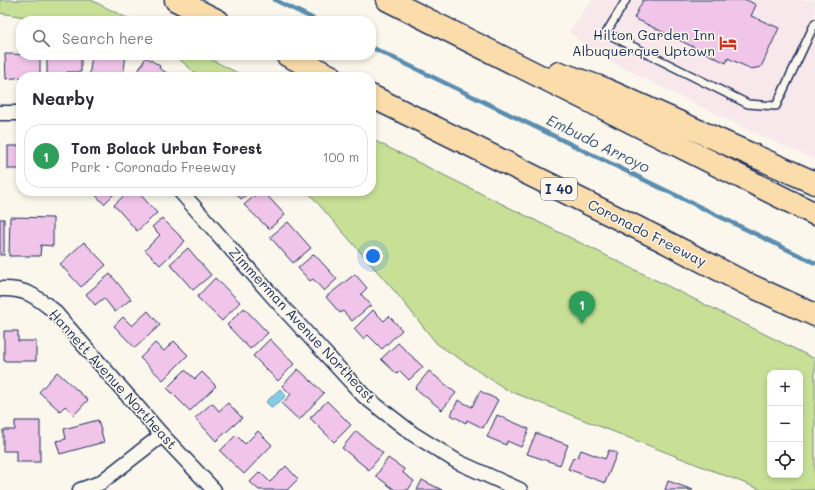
<!DOCTYPE html>
<html lang="en">
<head>
<meta charset="utf-8">
<style>
	:root { --surface:#fff; --page:#f7f7f7; --text:#2b2b33; --muted:#7c7c81; --line:#e1e1e2; --accent:#c8321e }
	body { margin:0; font-family:Mali,sans-serif; background:var(--page); color:var(--text) }
	.controls { position:absolute; right:12px; bottom:12px; display:grid; overflow:hidden; border-radius:8px; box-shadow:0 2px 6px #0003 }
	.controls button { width:36px; height:36px; display:grid; place-items:center; padding:0; border:0; border-bottom:1px solid var(--line); background:var(--surface); color:var(--text); font:20px sans-serif }
	.you { position:absolute; left:373px; top:256px; width:14px; height:14px; margin:-10px; border:3px solid #fff; border-radius:50%; background:#1a73e8; box-shadow:0 0 0 6px #1a73e833 }
	.badge { display:grid; place-items:center; width:26px; height:26px; border-radius:50%; background:var(--accent); color:#fff; font-size:13px; font-weight:700 }
	.pin { position:absolute; translate:-50% -33px; filter:drop-shadow(0 1px 2px #0008) }
	.pin::after { content:''; position:absolute; top:21px; width:14px; height:12px; background:inherit; clip-path:polygon(0 0,100% 0,50% 100%) }
	.list { margin:0; padding:0; list-style:none }
	h2 { display:flex; justify-content:space-between; align-items:center; height:52px; margin:0; padding:0 16px; font-size:17px }
	h2 small { font-size:13px; font-weight:400; color:var(--muted) }
	.list li { display:grid; grid-template-columns:26px 1fr auto; gap:12px; align-items:center; box-sizing:border-box; height:64px; margin:0 8px 8px; padding:0 8px; border:1px solid var(--line); border-radius:16px }
	.list b { display:block; font-size:15px; white-space:nowrap }
	.list p { margin:0; font-size:13px; white-space:nowrap; color:var(--muted) }
	.list em { font-size:13px; font-style:normal; color:var(--muted) }
	.icon { flex:none; width:22px; height:22px; fill:none; stroke:currentColor; stroke-width:2; stroke-linecap:round; stroke-linejoin:round }
	.map { position:relative; flex:none; width:815px; height:490px; overflow:hidden }
	.search { position:absolute; background:var(--surface); box-shadow:0 2px 6px #0003; left:16px; top:16px; width:360px; height:44px; display:flex; align-items:center; gap:10px; box-sizing:border-box; padding:0 14px; border-radius:16px; color:var(--muted); font-size:15px }
	.panel { position:absolute; background:var(--surface); box-shadow:0 2px 6px #0003; left:16px; top:72px; width:360px; height:124px; border-radius:16px }
	.map>svg:first-child { display:block }
</style>
</head>
<body>
<div class="map">
<svg width="815" height="490" viewBox="0 0 815 490">
	<rect width="100%" height="100%" fill="#fbf7ec"/>
	<filter id="ink" filterUnits="userSpaceOnUse"><feTurbulence type="fractalNoise" baseFrequency=".025" numOctaves="2"/><feDisplacementMap in="SourceGraphic" scale="8" xChannelSelector="R" yChannelSelector="G"/><feConvolveMatrix kernelMatrix="1 2 1 2 8 2 1 2 1" color-interpolation-filters="sRGB"/></filter>
	<g filter="url(#ink)">
		<path fill="#f8e8eb" d="M 592,0 L 815,0 L 815,160 L 742,127 L 591,52 L 569,31 Z"/>
		<g fill="#c7e096" stroke="#71887a" fill-rule="evenodd">
			<path d="M 0,0 L 91,0 L 133,21 L 50,21 L 0,13 Z"/>
			<path d="M 171,55 L 202,55 L 246,77 L 200,77 L 179,59 Z"/>
			<path d="M 371,139 L 815,359 L 815,490 L 762,490 L 507,390 L 437,344 L 397,294 L 307,191 L 371,191 ZM 770,373 L 800,373 L 800,475 L 770,475 Z"/>
		</g>
		<path fill="#84cce5" stroke="#5a8daf" d="M 280,389 L 286,396 L 272,408 L 266,402 Z"/>
		<g fill="none" stroke-linecap="round" stroke-linejoin="round">
			<g stroke="#5a8daf" stroke-width="4.5">
				<path d="M 275,0 L 318,21"/>
				<path d="M 371,47 L 815,263"/>
			</g>
		</g>
		<g fill="#f1c5ea" stroke="#1b2f5e">
			<path d="M 643,0 L 747,0 L 756,5 L 751,16 L 779,28 L 761,67 L 751,69 L 728,58 L 726,63 L 634,18 Z"/>
			<path d="M 5,54 L 40,55 L 40,75 L 6,79 Z"/>
			<path d="M 47,55 L 81,55 L 81,72 L 67,72 L 67,76 L 47,76 Z"/>
			<path d="M 92,55 L 126,55 L 123,77 L 89,77 Z"/>
			<path d="M 146,57 L 160,66 L 159,68 L 173,77 L 135,77 Z"/>
			<rect x="8" y="146" width="13" height="23"/>
			<path d="M 92,191 L 117,191 L 104,204 Z"/>
			<path d="M 129,191 L 137,191 L 157,213 L 137,231 L 114,205 Z"/>
			<path d="M 234,191 L 251,191 L 241,199 Z"/>
			<path d="M 260,191 L 263,191 L 285,215 L 269,229 L 244,205 Z"/>
			<path d="M 10,217 L 53,218 L 53,246 L 41,245 L 40,256 L 9,256 Z"/>
			<path d="M 162,218 L 185,241 L 160,265 L 145,250 L 160,235 L 152,227 Z"/>
			<rect x="0" y="219" width="4" height="36"/>
			<path d="M 288,222 L 311,248 L 293,263 L 270,237 Z"/>
			<path d="M 84,242 L 106,265 L 81,287 L 60,264 Z"/>
			<path d="M 188,248 L 211,275 L 193,290 L 170,264 Z"/>
			<path d="M 314,254 L 337,279 L 324,291 L 313,279 L 310,281 L 298,268 Z"/>
			<path d="M 110,274 L 131,299 L 115,312 L 104,298 L 95,305 L 86,294 Z"/>
			<path d="M 355,274 L 367,288 L 361,294 L 371,305 L 352,321 L 343,311 L 340,313 L 326,297 Z"/>
			<path d="M 215,278 L 240,302 L 222,321 L 197,297 Z"/>
			<path d="M 244,308 L 268,333 L 250,349 L 227,325 Z"/>
			<path d="M 373,310 L 384,321 L 389,316 L 402,330 L 382,349 L 368,335 L 363,339 L 354,329 Z"/>
			<path d="M 148,311 L 160,325 L 135,348 L 114,326 L 123,317 L 132,326 Z"/>
			<path d="M 4,331 L 18,331 L 18,341 L 36,341 L 36,361 L 4,361 Z"/>
			<path d="M 270,339 L 294,364 L 278,381 L 253,356 Z"/>
			<path d="M 174,341 L 188,355 L 163,380 L 140,358 L 155,343 L 164,351 Z"/>
			<path d="M 398,343 L 423,367 L 409,380 L 400,371 L 397,374 L 381,359 Z"/>
			<path d="M 298,369 L 324,393 L 299,420 L 282,404 L 291,394 L 282,386 Z"/>
			<path d="M 185,370 L 195,379 L 202,372 L 216,386 L 190,411 L 167,388 Z"/>
			<path d="M 429,371 L 456,393 L 442,410 L 415,388 Z"/>
			<path d="M 57,372 L 88,400 L 74,415 L 65,406 L 60,411 L 39,392 Z"/>
			<path d="M 480,391 L 498,400 L 483,428 L 467,420 L 466,423 L 451,415 L 458,400 L 472,407 Z"/>
			<path d="M 327,401 L 351,425 L 334,442 L 310,418 Z"/>
			<path d="M 212,403 L 219,411 L 228,403 L 242,418 L 216,441 L 195,418 Z"/>
			<path d="M 497,415 L 529,429 L 521,447 L 507,441 L 506,445 L 487,437 Z"/>
			<path d="M 98,420 L 104,442 L 60,454 L 56,441 L 66,439 L 64,429 Z"/>
			<path d="M 15,421 L 40,421 L 40,462 L 16,462 L 16,451 L 3,451 L 3,430 L 15,430 Z"/>
			<path d="M 258,431 L 272,445 L 244,474 L 220,451 L 236,435 L 245,444 Z"/>
			<path d="M 356,431 L 383,453 L 369,470 L 342,448 Z"/>
			<path d="M 536,433 L 568,445 L 560,465 L 527,454 Z"/>
			<path d="M 581,450 L 605,459 L 609,450 L 617,453 L 605,483 L 568,469 L 573,458 L 577,459 Z"/>
			<path d="M 388,458 L 404,469 L 403,473 L 414,481 L 408,490 L 395,490 L 376,476 Z"/>
			<path d="M 286,466 L 298,479 L 287,490 L 259,490 L 250,482 L 260,472 L 270,482 Z"/>
			<path d="M 422,480 L 442,490 L 417,490 Z"/>
			<path d="M 668,481 L 693,490 L 665,490 Z"/>
		</g>
		<g fill="none" stroke-linecap="round" stroke-linejoin="round">
			<g stroke="#1b2f5e" stroke-width="10">
				<path id="lane" d="M 626,0 L 606,33 L 748,104 L 776,106 L 815,23"/>
			</g>
			<g stroke="#1b2f5e" stroke-width="17">
				<g id="street">
					<path d="M 0,113 L 21,113"/>
					<path d="M 180,191 L 276,300 L 364,396 L 413,434 L 458,462 L 520,490"/>
					<path d="M 0,289 C 25,288 34,295 53,310 L 162,435 L 214,490"/>
					<path d="M 80,490 L 100,483 L 162,435"/>
				</g>
			</g>
			<g stroke="#1b2f5e" stroke-width="25">
				<g id="highway">
					<path d="M 176,0 L 218,21"/>
					<path d="M 388,0 L 815,214"/>
					<path d="M 287,55 L 332,77"/>
					<path d="M 559,73 L 602,88 L 815,183"/>
					<path d="M 371,96 L 660,239 L 745,283 L 815,315"/>
				</g>
			</g>
			<use href="#lane" stroke="#fbf7ec" stroke-width="7"/>
			<use href="#street" stroke="#fbf7ec" stroke-width="14"/>
			<use href="#highway" stroke="#faddab" stroke-width="22"/>
		</g>
	</g>
	<defs>
		<g id="hotel-bare" transform="scale(1.38)"><path d="M-6-4.5h1.5V1H6V5H4.5V3h-9V5H-6ZM-4 0a1.8 1.8 0 1 1 3.6 0ZM.5 0V-2.5h3Q6-2.5 6 0Z" fill="#c8321e" stroke="#fbf7ec" stroke-width="2.5" paint-order="stroke"/></g>
	</defs>
	<g fill-rule="evenodd">
		<use href="#hotel-bare" x="728" y="43"/>
	</g>
	<g text-anchor="middle" stroke-width="3" stroke-linejoin="round" paint-order="stroke">
		<rect fill="#fbf7ec" stroke="#5e6b89" stroke-width="1" x="541" y="178" width="36" height="22" rx="3"/>
		<g font-size="13" font-weight="bold" fill="#1b2f5e">
			<text x="559" y="194">I 40</text>
		</g>
		<g font-size="14" fill="#1b2f5e" stroke="#fbf7ec" text-anchor="end">
			<text x="715" y="40">Hilton Garden Inn<tspan x="715" dy="16">Albuquerque Uptown</tspan></text>
		</g>
		<g font-size="14" fill="#1b2f5e" stroke="#fbf7ec">
			<text transform="translate(647 233) rotate(27)" y="5">Coronado Freeway</text>
			<text transform="translate(302 325) rotate(47)" y="5">Zimmerman Avenue Northeast</text>
			<text transform="translate(113 379) rotate(48)" y="5">Hannett Avenue Northeast</text>
		</g>
		<g font-size="15" font-style="italic" fill="#355680" stroke="#fbf7ec">
			<text transform="translate(598 144) rotate(26)" y="5">Embudo Arroyo</text>
		</g>
	</g>
</svg>
<div class="controls">
<button>+</button>
<button>−</button>
<button><svg class="icon" aria-label="locate" viewBox="0 0 24 24"><circle cx="12" cy="12" r="6"/><path d="M12 2v4M12 18v4M2 12h4M18 12h4"/></svg></button>
</div>
<div class="you"></div>
<div class="pin badge" style="left:582px;top:324px;background:#2e9e5b">1</div>
<div class="search"><svg class="icon" aria-label="search" viewBox="0 0 24 24"><circle cx="10" cy="10" r="6"/><path d="M15 15l6 6"/></svg>Search here</div>
<section class="panel">
<h2>Nearby<small></small></h2>
<ul class="list">
<li><span class="badge" style="background:#2e9e5b">1</span><div><b>Tom Bolack Urban Forest</b><p>Park · Coronado Freeway</p></div><em>100 m</em></li>
</ul>
</section>
</div>
</body>
</html>
